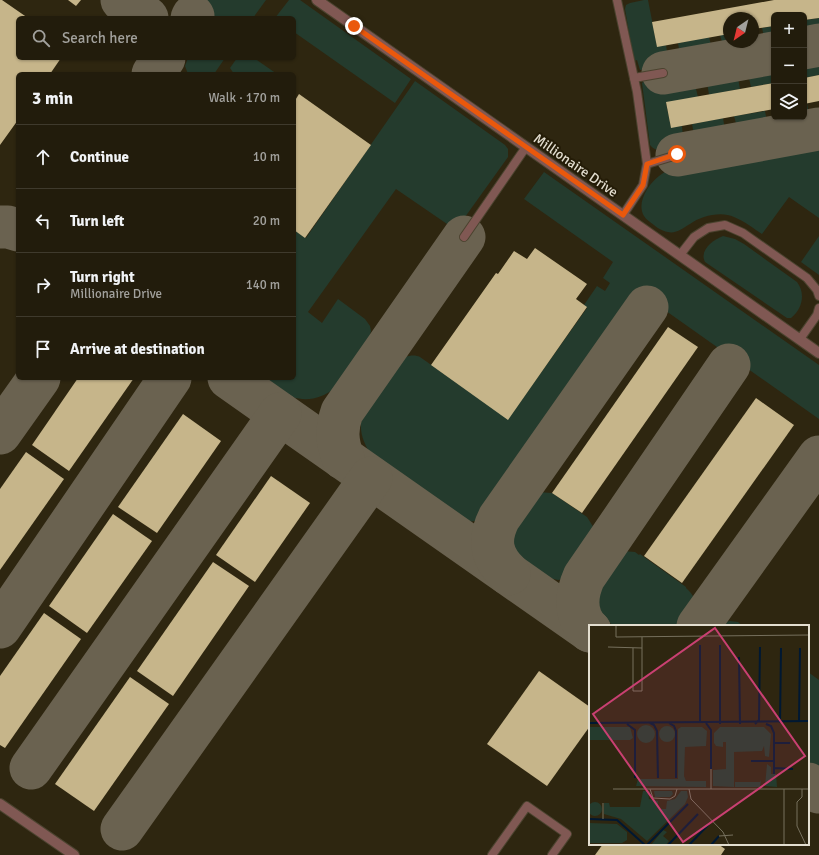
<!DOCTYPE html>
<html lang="en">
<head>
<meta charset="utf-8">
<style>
	:root { --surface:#221c0c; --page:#2e291a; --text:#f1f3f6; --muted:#a2a19d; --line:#3f3a2d }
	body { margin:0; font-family:Signika,sans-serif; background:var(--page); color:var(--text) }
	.controls { position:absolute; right:12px; top:12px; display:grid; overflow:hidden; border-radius:6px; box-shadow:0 1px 3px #0004 }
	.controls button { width:36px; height:36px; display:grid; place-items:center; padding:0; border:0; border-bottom:1px solid var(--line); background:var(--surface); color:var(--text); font:20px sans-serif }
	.compass { position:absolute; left:723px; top:12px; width:36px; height:36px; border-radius:50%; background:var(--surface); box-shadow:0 1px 3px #0004; rotate:215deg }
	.stop { position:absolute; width:12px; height:12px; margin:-9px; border:3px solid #ea580c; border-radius:50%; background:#fff }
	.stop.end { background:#ea580c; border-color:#fff; box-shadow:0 1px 4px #0008 }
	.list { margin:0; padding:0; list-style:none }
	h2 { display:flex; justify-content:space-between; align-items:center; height:52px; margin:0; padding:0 16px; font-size:17px }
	h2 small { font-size:13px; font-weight:400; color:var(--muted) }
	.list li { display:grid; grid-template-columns:26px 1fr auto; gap:12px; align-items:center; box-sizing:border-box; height:64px; padding:0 16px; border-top:1px solid var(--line) }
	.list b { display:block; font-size:15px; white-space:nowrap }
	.list p { margin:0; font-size:13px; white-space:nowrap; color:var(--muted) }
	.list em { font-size:13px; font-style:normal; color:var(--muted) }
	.icon { flex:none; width:22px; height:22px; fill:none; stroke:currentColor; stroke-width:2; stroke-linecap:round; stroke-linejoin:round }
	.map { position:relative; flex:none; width:819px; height:855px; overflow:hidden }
	.search { position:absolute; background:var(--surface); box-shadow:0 1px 3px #0004; left:16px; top:16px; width:280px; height:44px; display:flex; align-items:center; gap:10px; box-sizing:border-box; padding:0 14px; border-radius:6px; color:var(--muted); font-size:15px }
	.panel { position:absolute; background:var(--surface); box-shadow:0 1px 3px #0004; left:16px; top:72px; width:280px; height:308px; border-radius:6px }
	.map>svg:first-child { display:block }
</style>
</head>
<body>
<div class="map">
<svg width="819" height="855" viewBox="0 0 819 855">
	<rect width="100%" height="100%" fill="#2e2610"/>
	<g fill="#243b2d">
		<path d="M 191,0 L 266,0 L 253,18 L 195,18 L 184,10 Z"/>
		<path d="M 289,0 L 300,0 L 411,79 L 395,103 L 294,32 L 294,18 L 275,18 Z"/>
		<path d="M 644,0 L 648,0 L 657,46 L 666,45 L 668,57 L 659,67 L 640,70 L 637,60 L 634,61 L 625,9 L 626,5 L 630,3 Z"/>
		<path d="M 819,18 L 819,37 L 814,38 L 806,31 L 804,20 Z"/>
		<path d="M 774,26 L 774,45 L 773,46 L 765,41 L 762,28 Z"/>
		<path d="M 729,34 L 729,42 L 753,42 L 748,50 L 730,53 L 724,49 L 720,35 Z"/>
		<path d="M 709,37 L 712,49 L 705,58 L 688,61 L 680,55 L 678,43 Z"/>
		<path d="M 810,56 L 816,57 L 819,60 L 819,75 L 804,78 L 804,58 Z"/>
		<path d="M 188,58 L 225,58 L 214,74 L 188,74 L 185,66 Z"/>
		<path d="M 237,58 L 254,58 L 277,74 L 234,74 L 230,68 Z"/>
		<path d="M 772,64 L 774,66 L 774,83 L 751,87 L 748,74 L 754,67 Z"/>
		<path d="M 731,72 L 738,78 L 740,89 L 709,95 L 707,82 L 712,75 Z"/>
		<path d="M 663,78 L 664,83 L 688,79 L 695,85 L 698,97 L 666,103 L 671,127 L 682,126 L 683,137 L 675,145 L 675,147 C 666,149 657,154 650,145 L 642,83 L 646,79 Z"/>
		<path d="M 415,81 L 505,145 L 508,149 L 508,157 L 460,224 L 453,227 L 450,226 L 396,189 L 308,312 L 322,323 L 338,299 L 365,319 L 370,326 L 371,331 L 368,342 L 335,388 C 322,398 308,402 292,397 L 291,399 L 261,378 L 294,378 L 294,230 L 306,238 Z"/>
		<path d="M 807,103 L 809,114 L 805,122 L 787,125 L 779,120 L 778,117 L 804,117 L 804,104 Z"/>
		<path d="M 765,111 L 767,122 L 762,130 L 745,133 L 737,127 L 734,116 Z"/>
		<path d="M 723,118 L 725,130 L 720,137 L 701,140 L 694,135 L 692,124 Z"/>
		<path d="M 819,138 L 819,218 L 789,197 L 762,234 C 753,228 744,221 734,217 C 721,211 701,216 690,224 C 683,228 676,234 668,232 C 661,231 655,226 650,222 C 632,210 646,186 659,176 C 668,169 679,165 689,161 Z"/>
		<path d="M 544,172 L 819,365 L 819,419 L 642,294 L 492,510 C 484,519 477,523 465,521 L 372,456 C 365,446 360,435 361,423 C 362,417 364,411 367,406 C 372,396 397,360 405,357 C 411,355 416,355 420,357 L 508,419 L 587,308 L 584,305 L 597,286 L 605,291 L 610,283 L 603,278 L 613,262 L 524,199 Z"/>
		<path d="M 723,236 L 735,239 L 744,244 L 797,282 C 806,294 802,309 791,318 L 787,318 L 705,262 C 699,250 713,240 723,236 Z"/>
		<path d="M 819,236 L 819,275 L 801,262 Z"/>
		<path d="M 537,492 L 552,493 L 587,517 L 594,528 L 596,535 L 592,547 L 575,571 L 570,576 L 564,579 L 558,580 L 545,577 L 510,553 L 503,538 L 504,531 L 507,524 L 521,504 L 527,497 L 532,493 Z"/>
		<path d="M 623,551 L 635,552 L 639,555 L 640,554 L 686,587 L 686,588 C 701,601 696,612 686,626 L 614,626 L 598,614 L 590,602 L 589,594 L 593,585 L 609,560 L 616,554 Z"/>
		<path d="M 730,621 L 738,622 L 743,626 L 714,626 L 716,624 Z"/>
		<path d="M 808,672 L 819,680 L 819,769 L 808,762 Z"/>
	</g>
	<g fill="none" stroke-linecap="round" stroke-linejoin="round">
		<g stroke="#6a6250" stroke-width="43">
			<path d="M 122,0 L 147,18"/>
			<path d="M 192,18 L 193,16"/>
			<path d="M 804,48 L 819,45"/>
			<path d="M 663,73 L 774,53"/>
			<path d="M 153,74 L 164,58"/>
			<path d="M 677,155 L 819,129"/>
			<path d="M 0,227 L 8,227 L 18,230"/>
			<path d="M 229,378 L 590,631"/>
			<path d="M 0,433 L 39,378"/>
			<path d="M 343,458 C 337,442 336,429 342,412 L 464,237"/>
			<path d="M 509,574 C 491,557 488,540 499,518 L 647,307"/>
			<path d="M 698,626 L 819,457"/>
			<path d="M 0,627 L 170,378"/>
			<path d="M 590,631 C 574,616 576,595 584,577 L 729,365"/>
			<path d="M 31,768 L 280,414"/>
			<path d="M 808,784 L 819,792"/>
			<path d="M 122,829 L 371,478"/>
		</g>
	</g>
	<g fill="#c6b58a">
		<path d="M 0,0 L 2,0 L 28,18 L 18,18 L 18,58 L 61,58 L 50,74 L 18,74 L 18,120 L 0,145 Z"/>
		<path d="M 68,0 L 81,0 L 76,6 Z"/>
		<path d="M 774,0 L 819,0 L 819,18 L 804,20 L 804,15 L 774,15 L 774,26 L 753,29 L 753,18 L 729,18 L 729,34 L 657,47 L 652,22 Z"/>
		<path d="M 819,75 L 819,101 L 804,104 L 804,78 Z"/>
		<path d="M 774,83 L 774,109 L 671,128 L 666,102 Z"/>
		<path d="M 299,94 L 371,145 L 305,238 L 294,230 L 294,102 Z"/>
		<path d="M 535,248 L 587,284 L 576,299 L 587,307 L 508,420 L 431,365 L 496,273 L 498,274 L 514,251 L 527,259 Z"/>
		<path d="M 668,327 L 698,347 L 582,513 L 552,493 Z"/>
		<path d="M 78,378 L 134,378 L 69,471 L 32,445 Z"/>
		<path d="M 756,398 L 794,425 L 682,583 L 644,556 Z"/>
		<path d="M 183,414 L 221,441 L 157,533 L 118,507 Z"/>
		<path d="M 26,452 L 64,479 L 0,570 L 0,489 Z"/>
		<path d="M 271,476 L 310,503 L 255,582 L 216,555 Z"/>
		<path d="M 113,514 L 152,541 L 87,633 L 49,606 Z"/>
		<path d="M 213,562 L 249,586 L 173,696 L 137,671 Z"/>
		<path d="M 44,613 L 81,639 L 5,748 L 0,745 L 0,676 Z"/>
		<path d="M 539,671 L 590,707 L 590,726 L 547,786 L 487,744 Z"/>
		<path d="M 130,677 L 169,704 L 94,811 L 55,784 Z"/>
		<path d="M 603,844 L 718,844 L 725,849 L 721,855 L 595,855 Z"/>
	</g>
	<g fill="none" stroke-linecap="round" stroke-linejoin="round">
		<g stroke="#4b432f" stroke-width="10">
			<g id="lane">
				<path d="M 617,0 L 637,92 L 647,164 L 643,185 L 623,215"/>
				<path d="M 634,78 L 663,73"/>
				<path d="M 647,164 L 677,155"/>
				<path d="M 464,237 L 526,147"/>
				<path d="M 680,255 L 694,237 L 708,228 L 725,225 L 743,233 L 807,278 L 817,290 L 819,296"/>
				<path d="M 800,339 L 817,315 L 819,308"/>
				<path d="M 492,855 L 527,806 L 567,834 L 552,855"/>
			</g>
		</g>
		<g stroke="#4b432f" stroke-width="12">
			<g id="street">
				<path d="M 317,0 L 819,353"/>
				<path d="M 0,804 L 74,855"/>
			</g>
		</g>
		<use href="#lane" stroke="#805853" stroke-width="8"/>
		<use href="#street" stroke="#805853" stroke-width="10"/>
	</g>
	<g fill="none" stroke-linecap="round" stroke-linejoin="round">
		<path stroke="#ea580c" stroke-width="5" d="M 354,26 L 623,215 L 643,185 L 647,164 L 677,154"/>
	</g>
	<g text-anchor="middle" stroke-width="4" stroke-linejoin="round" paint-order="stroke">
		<g font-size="14" fill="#e3ded0" stroke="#241c07">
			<text transform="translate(576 165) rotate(35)" y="5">Millionaire Drive</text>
		</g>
	</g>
	<g transform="translate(589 625)">
		<rect width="220" height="220" fill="#2e2610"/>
		<path d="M48 109a9 9 0 1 1 18 0a9 9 0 1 1-18 0ZM70 109a8 8 0 1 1 16 0a8 8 0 1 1-16 0ZM 0,102 L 41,102 L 44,113 L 41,115 L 0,115 ZM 92,102 L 113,102 L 118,106 L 117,121 L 96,122 L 95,151 L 97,156 L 117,156 L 117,162 L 47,161 L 49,154 L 89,154 L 89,104 ZM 131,102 L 175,102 L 182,109 L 180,132 L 176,131 L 175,121 L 173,126 L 145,127 L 145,162 L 124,161 L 124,145 L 137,144 L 137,117 L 134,117 L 134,122 L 127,121 L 125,118 L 125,108 ZM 178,139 L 182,142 L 182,149 L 187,149 L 188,162 L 176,161 ZM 172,155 L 171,162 L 146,162 L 146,157 L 171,157 ZM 54,166 L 59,166 L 60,174 L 69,176 L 69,184 L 77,184 L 78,176 L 86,174 L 92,166 L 98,166 L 99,172 L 96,179 L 58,216 L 32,194 L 15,189 L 15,178 L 20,178 L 21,182 L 51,182 ZM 65,166 L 83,166 L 84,169 L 81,172 L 66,172 ZM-1 184a7 7 0 1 1 14 0a7 7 0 1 1-14 0ZM 0,198 L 28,199 L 38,207 L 38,215 L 33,218 L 0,218 ZM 74,205 L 78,207 L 74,211 L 80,216 L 77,220 L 62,220 Z" fill="#243b2d"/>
		<path fill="none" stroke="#001832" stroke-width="2" d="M 150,32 L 151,99M 210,96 L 211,23M 0,98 L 220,96M 61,98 L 65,100 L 68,106 L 69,153M 80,98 L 85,101 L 87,106 L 87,153M 111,98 L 111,20M 117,98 L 122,105 L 122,144M 191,98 L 192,23M 38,99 L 46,105 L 46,153M 131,99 L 131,20M 166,99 L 170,95 L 171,22M 177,99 L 182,101 L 185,108 L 185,149M 185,118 L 201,118M 162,136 L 185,136M 185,143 L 204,144M 0,194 L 28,195 L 56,220M 58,220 L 99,179M 79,220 L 109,189M 100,220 L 120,199M 122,220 L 130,211"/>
		<path fill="none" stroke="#76705d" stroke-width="1" d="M 27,0 L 27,12 L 220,10M 19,22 L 53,23M 44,23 L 44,66 L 53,66 L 53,12M 122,144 L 122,164M 24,164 L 220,164M 61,164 L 64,173 L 81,174 L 86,171 L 88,164M 100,164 L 102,174 L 134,207 L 140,220M 213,164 L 213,172 L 208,177 L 208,201 L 217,220M 14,178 L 14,194M 130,211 L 144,210M 195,220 L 195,164"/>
		<path fill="#c94072" fill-opacity="0.15" stroke="#c94072" stroke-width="2" d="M 126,3 L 216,131 L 94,217 L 4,89 Z"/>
		<rect width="220" height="220" fill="none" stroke="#e3ded0" stroke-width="2"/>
	</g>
</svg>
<div class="controls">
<button>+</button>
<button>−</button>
<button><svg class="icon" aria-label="layers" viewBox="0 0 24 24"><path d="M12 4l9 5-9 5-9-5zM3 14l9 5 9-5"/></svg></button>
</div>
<svg class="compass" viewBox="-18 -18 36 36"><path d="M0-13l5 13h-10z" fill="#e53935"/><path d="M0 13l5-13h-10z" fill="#a2a19d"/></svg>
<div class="stop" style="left:677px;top:154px"></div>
<div class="stop end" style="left:354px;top:26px"></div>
<div class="search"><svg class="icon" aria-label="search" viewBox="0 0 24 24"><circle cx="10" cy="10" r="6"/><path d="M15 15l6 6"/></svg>Search here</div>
<section class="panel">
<h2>3 min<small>Walk · 170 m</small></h2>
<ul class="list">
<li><svg class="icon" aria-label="ahead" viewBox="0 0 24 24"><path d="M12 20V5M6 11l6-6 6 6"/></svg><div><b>Continue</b></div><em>10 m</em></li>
<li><svg class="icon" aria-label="left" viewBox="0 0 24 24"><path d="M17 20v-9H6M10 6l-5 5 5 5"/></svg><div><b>Turn left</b></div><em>20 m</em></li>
<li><svg class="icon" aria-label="right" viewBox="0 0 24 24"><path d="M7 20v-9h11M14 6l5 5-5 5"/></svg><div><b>Turn right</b><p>Millionaire Drive</p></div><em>140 m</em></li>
<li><svg class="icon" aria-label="arrive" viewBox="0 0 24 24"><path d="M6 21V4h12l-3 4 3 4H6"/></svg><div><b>Arrive at destination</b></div></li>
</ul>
</section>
</div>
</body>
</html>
